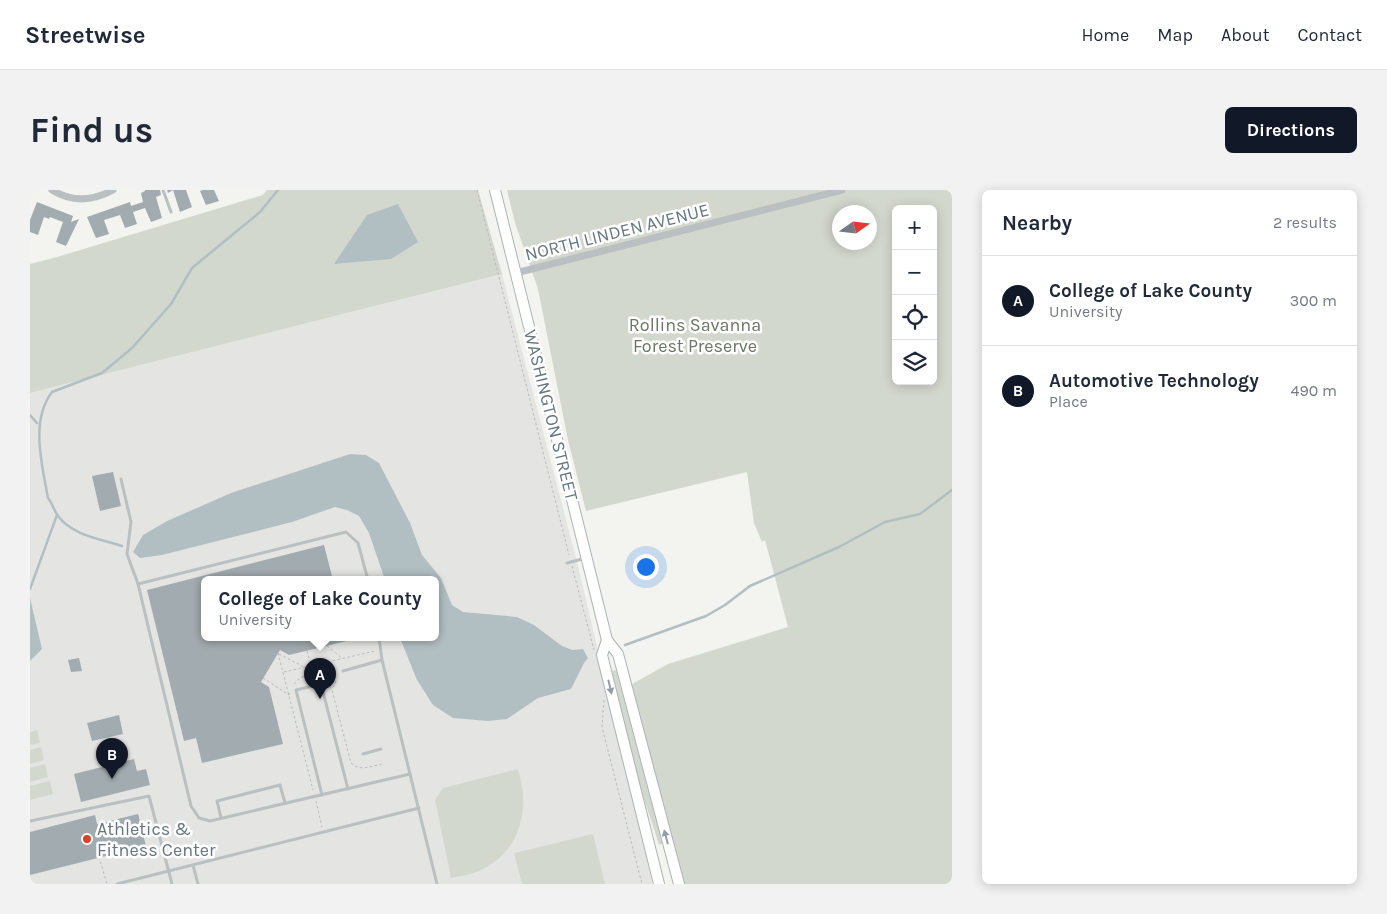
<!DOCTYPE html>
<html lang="en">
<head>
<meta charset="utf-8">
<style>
	:root { --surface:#fff; --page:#f2f2f3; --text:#1f2937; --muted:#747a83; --line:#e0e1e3; --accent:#111827 }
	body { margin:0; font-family:Karla,sans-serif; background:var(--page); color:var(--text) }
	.controls { position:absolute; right:15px; top:15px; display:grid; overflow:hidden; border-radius:8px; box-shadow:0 2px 12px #0003 }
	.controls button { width:45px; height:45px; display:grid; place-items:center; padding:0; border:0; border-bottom:1px solid var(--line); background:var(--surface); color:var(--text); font:25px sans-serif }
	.compass { position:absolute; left:802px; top:15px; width:45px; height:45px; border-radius:50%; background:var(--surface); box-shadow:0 2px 12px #0003; rotate:76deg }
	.you { position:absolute; left:615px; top:376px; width:18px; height:18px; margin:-12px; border:4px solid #fff; border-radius:50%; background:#1a73e8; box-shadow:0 0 0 8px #1a73e833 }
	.badge { display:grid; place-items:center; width:32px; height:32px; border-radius:50%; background:var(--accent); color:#fff; font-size:16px; font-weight:700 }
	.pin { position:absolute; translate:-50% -41px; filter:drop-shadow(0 1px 2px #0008) }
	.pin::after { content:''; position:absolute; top:26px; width:18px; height:15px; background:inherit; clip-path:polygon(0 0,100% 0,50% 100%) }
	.popup { position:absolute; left:171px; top:386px; width:238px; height:65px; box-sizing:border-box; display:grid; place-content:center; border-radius:8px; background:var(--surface); filter:drop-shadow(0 1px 4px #0005); font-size:16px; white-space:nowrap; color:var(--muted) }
	.popup b { font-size:19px; color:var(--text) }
	.popup::after { content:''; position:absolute; left:50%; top:100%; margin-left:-10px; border:10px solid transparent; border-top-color:var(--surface) }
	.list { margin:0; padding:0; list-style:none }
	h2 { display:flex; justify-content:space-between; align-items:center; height:65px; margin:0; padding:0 20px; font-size:21px }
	h2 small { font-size:16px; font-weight:400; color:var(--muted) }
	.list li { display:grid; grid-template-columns:32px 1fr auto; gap:15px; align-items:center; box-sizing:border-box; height:90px; padding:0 20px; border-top:1px solid var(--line) }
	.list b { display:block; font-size:19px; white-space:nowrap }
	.list p { margin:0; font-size:16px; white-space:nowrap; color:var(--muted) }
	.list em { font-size:16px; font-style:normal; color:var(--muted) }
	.icon { flex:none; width:28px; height:28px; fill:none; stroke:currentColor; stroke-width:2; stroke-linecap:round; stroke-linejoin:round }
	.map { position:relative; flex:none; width:922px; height:694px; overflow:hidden; border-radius:8px }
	header { display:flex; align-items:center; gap:30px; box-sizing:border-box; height:70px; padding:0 25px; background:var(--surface); border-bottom:1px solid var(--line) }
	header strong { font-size:24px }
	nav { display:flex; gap:28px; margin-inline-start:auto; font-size:18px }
	.intro { display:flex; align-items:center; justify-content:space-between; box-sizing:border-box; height:120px; padding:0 30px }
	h1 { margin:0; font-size:35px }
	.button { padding:12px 22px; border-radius:8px; background:var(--accent); color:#fff; font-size:18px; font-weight:700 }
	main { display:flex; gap:30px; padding:0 30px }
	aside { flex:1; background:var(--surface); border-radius:8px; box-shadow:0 2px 12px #0003 }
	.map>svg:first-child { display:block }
</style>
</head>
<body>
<header>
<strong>Streetwise</strong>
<nav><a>Home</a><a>Map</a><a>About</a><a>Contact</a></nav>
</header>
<div class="intro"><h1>Find us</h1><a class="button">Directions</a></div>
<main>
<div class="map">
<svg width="922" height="694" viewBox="0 0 922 694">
	<rect width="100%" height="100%" fill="#f3f3ef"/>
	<path fill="#e4e5e3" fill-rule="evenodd" d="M 472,84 L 547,372 L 612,646 L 622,694 L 0,694 L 0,203 ZM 175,390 L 405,390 L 405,448 L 175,448 Z"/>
	<g fill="#d3d8cf" fill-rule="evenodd">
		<path d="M 237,0 L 448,0 L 472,84 L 0,203 L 0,74 L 27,67 L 233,5 Z"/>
		<path d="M 477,0 L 922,0 L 922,694 L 654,694 L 643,651 L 627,601 L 602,494 L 638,474 L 758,437 L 735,350 L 732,352 L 724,333 L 717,282 L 556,321 L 538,250 L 508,99 L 485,33 ZM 866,19 L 903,19 L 903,191 L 866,191 ZM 809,22 L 839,22 L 839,52 L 809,52 Z"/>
		<path d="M 586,480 L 633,653 L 629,655 L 606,584 L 582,481 Z"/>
		<path d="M 7,540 L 10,553 L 0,555 L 0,542 Z"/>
		<path d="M 11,557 L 14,570 L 0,574 L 0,560 Z"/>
		<path d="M 15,574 L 18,587 L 0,592 L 0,578 Z"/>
		<path d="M 488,579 C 501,620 490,664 447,682 C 439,685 430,686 421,688 L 405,610 L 413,598 Z"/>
		<path d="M 20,591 L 23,604 L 0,610 L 0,596 Z"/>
		<path d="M 563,644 L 575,694 L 492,694 L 484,663 Z"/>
	</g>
	<g fill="#b2bfc2">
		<path d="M 368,14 L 388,52 L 361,69 L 304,74 L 337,25 Z"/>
		<path d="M 320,264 L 336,265 L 349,273 L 380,333 L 392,365 L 411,388 L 422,415 L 433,422 L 487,427 L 504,435 L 532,456 L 542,460 L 553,459 L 558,468 L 554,473 L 541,499 L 508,508 L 477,529 L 458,531 L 423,528 L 403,515 L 387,490 L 370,448 L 405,448 L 405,390 L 355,390 L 339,343 L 329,326 L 317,320 L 305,317 L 262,332 L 132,365 L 110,368 L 103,362 L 113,345 L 137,331 L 201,303 Z"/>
		<path d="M 0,408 L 12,459 L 0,471 Z"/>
	</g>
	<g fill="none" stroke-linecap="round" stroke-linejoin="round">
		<g stroke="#b2bfc2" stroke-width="2.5">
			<path d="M 0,225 L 7,233"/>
			<path d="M 92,356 C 70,349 42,345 28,326 C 24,321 23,314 18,308 C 12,274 0,231 22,202 L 72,183 L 102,158 L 141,114 L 162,78 L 230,22 L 248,0"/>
			<path d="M 0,399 L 27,325"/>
			<path d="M 595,455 L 676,426 L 695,415 L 720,396 L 809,357 L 855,332 L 890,324 L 922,300"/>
		</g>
	</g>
	<g fill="#a2abaf">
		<path d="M 115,0 L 130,0 L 131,5 L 126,7 L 132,28 L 121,32 L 115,18 L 103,22 L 107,34 L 95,38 L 90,25 L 74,30 L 79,44 L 66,48 L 57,27 L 100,12 L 101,16 L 113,12 L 111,3 L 115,1 Z"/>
		<path d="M 137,0 L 156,0 L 162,17 L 150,22 L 143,0 L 138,3 Z"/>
		<path d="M 173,0 L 184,0 L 189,11 L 176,15 L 170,1 Z"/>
		<path d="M 7,12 L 43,26 L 41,32 L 49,29 L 36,56 L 26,52 L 33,32 L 20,27 L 19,29 L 14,27 L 8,45 L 0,42 L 0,30 Z"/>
		<path d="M 83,282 L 91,316 L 70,321 L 62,286 Z"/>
		<path d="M 294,355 L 303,390 L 175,390 L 175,448 L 321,448 L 321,450 L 259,465 L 250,460 L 231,492 L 239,497 L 253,554 L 172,573 L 166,548 L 154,551 L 117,400 Z"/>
		<path d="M 49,468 L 52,481 L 41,482 L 38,470 Z"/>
		<path d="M 89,525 L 93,544 L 62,551 L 57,533 Z"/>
		<path d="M 104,569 L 107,581 L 116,579 L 120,595 L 51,612 L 44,584 Z"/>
		<path d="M 108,624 L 116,656 L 0,685 L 0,642 L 65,625 L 67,634 Z"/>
	</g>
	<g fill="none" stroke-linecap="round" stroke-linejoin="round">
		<g stroke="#acb3b6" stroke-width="12">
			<g id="secondary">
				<path d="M 465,0 L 577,450 L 588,464 L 649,694"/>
				<path d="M 577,450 L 572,465 L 629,694"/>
			</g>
		</g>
		<g stroke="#b6b9bb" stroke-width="1" stroke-dasharray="2.5 2.5" stroke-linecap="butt">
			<path d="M 447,0 L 539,365"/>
			<path d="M 542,376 L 564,460"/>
			<path d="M 297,456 L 312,468"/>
			<path d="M 277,461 L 281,475"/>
			<path d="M 248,463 L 283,600"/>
			<path d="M 249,464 L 274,477"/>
			<path d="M 300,472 L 306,494 L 302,498"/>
			<path d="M 254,482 L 345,461"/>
			<path d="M 233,488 L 259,505 L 260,501"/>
			<path d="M 297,492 L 302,500 L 321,573 C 330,582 341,576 352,574"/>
			<path d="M 264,494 C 272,484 281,483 292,488"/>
			<path d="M 574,510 L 572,537 L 612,694"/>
			<path d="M 286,611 L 292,637"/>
			<path d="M 69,667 L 77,694"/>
		</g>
		<g stroke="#babfc1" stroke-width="3">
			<path d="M 133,0 L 141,22"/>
			<path d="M 91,289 L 101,332 L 97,364 L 108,394 L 161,616 L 169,628 L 180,631 L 380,584"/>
			<path d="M 537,373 L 556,368"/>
			<path d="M 108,394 L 316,342 L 328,353 L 338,390"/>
			<path d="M 349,448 L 352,470 L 407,694"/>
			<path d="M 313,481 L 352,470"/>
			<path d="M 333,564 L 351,559"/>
			<path d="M 292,605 L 266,500 L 291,494 L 318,599"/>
			<path d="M 191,628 L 187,611 L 250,595 L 255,613"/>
			<path d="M 0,631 L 119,606 L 142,694"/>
			<path d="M 163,675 L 168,694"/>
			<path d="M 87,694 L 389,618"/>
		</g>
		<g stroke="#babfc1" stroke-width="7">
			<path d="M 22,0 C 43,13 63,11 83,0"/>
			<path d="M 486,83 L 812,0"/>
		</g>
		<use href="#secondary" stroke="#fff" stroke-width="10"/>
	</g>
	<defs><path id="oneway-solid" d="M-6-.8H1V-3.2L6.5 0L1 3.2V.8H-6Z" transform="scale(1.25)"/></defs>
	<g fill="#929fa5">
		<use href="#oneway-solid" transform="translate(580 497) rotate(77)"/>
		<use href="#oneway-solid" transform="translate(636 647) rotate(-105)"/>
	</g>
	<circle fill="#d7432c" stroke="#fff" stroke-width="2" cx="57" cy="649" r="5"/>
	<g text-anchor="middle" stroke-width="5" stroke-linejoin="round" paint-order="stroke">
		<g font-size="18" fill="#64767f" stroke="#fff">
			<text transform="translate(587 42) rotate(-14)" y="6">NORTH LINDEN AVENUE</text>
			<text transform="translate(521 225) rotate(76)" y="6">WASHINGTON STREET</text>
		</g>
		<g font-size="18" fill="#697663" stroke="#fff">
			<text x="665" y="141">Rollins Savanna<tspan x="665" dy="21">Forest Preserve</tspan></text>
		</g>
		<g font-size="18" fill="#64767f" stroke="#fff" text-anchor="start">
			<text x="67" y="645">Athletics &amp;<tspan x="67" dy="21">Fitness Center</tspan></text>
		</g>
	</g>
</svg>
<div class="controls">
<button>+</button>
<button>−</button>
<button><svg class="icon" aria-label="locate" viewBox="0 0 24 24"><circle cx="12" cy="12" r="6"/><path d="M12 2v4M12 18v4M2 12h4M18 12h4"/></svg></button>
<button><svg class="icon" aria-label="layers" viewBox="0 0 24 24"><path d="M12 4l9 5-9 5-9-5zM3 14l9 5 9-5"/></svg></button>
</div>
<svg class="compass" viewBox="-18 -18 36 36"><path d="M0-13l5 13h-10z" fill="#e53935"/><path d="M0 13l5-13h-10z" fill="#747a83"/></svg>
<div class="you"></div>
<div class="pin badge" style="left:290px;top:509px">A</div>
<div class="popup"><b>College of Lake County</b>University</div>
<div class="pin badge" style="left:82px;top:589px">B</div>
</div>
<aside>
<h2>Nearby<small>2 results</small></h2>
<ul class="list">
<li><span class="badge">A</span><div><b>College of Lake County</b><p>University</p></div><em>300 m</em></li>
<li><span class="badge">B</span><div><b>Automotive Technology</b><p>Place</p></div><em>490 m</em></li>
</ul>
</aside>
</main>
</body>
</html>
